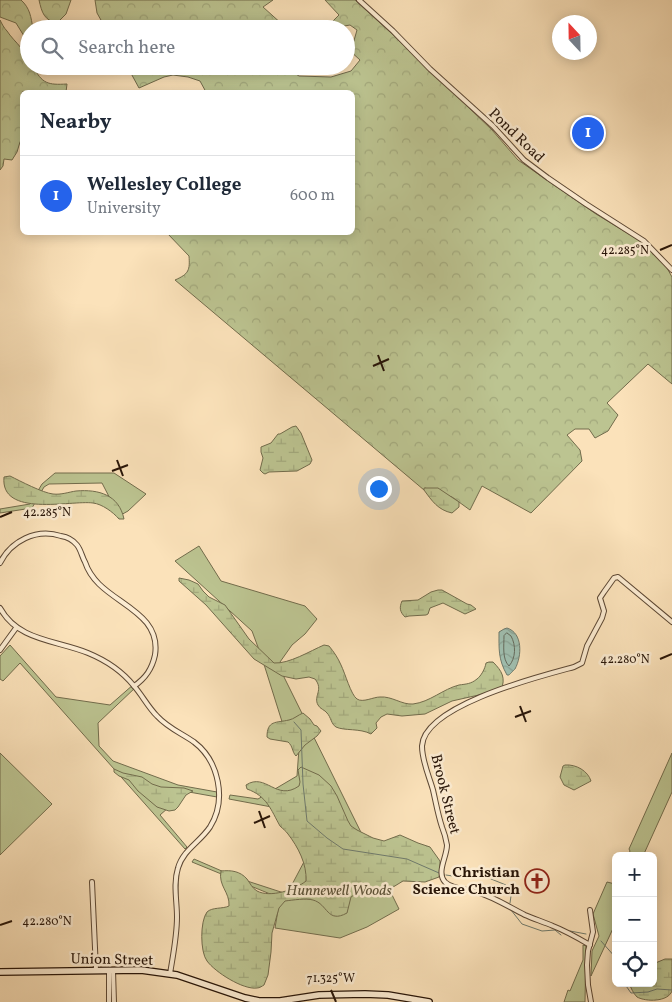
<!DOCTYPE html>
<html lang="en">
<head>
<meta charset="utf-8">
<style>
	:root { --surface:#fff; --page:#f6f6f7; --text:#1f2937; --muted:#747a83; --line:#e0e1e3; --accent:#2563eb }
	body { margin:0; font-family:Vollkorn,serif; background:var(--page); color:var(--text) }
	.controls { position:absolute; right:15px; bottom:15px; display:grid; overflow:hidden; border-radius:8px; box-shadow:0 2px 12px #0003 }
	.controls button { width:45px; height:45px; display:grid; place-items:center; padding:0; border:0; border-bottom:1px solid var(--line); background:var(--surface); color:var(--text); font:25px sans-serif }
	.compass { position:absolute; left:552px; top:15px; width:45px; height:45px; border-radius:50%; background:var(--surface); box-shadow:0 2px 12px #0003; rotate:338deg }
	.you { position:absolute; left:378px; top:488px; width:18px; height:18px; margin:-12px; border:4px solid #fff; border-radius:50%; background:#1a73e8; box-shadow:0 0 0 8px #1a73e833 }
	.badge { display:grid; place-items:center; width:32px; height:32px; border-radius:50%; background:var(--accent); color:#fff; font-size:16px; font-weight:700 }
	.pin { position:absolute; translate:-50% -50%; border:2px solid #fff; box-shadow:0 1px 5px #0006 }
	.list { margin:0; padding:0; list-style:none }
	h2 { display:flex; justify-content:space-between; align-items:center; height:65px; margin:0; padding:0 20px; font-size:21px }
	h2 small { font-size:16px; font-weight:400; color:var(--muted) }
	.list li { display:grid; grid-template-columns:32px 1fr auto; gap:15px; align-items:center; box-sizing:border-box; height:80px; padding:0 20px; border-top:1px solid var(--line) }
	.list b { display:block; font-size:19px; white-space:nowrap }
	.list p { margin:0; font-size:16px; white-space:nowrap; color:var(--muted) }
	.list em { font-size:16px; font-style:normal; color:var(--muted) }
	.icon { flex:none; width:28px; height:28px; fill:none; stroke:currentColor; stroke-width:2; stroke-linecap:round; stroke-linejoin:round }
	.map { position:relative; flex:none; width:672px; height:1002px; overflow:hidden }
	.search { position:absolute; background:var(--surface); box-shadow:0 2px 12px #0003; left:20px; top:20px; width:335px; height:55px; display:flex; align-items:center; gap:12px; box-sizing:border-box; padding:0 18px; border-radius:28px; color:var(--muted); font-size:19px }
	.panel { position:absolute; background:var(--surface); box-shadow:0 2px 12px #0003; left:20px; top:90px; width:335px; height:145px; border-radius:8px }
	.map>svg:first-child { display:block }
</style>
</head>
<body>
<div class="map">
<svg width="672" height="1002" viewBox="0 0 672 1002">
	<defs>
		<pattern id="forest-crowns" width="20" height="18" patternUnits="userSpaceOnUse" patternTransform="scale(1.25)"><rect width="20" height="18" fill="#bcc491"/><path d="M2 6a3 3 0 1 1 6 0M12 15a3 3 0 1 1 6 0" fill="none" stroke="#a2a87c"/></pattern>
		<pattern id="wetland-marsh" width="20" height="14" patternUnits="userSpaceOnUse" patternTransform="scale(1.25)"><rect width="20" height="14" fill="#bcc491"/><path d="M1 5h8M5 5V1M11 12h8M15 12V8" fill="none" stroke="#a2a87c"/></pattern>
		<pattern id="water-waves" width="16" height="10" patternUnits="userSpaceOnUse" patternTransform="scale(1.25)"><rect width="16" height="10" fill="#9fbeaf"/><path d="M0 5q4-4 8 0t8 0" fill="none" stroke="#89a295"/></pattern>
	</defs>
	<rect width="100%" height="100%" fill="#fbe2ba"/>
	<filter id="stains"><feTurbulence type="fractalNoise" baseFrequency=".004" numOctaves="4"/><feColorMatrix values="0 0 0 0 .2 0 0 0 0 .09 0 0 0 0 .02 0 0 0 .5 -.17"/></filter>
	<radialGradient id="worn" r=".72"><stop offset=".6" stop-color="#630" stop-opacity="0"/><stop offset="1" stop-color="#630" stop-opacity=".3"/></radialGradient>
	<g fill="#bcc491" stroke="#726c4c">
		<path d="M 55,473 L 114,473 L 146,494 L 128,511 L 119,516 L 102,483 L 49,484 L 44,487 L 32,508 L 0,513 L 0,509 L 30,504 L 42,484 Z"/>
		<path d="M 199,546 L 221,581 L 305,606 L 317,619 L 305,634 L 292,645 L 280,662 L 282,673 L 399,909 L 367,927 L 340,938 L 275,928 L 280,898 L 192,862 L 194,859 L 238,878 L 287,894 L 306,858 L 277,808 L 229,799 L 230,795 L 258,799 L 297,776 L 299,748 L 284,728 L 262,658 L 252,631 L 175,561 Z"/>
		<path d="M 10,645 L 56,697 L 110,705 L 134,684 L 136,687 L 98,723 L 99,746 L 113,761 L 178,785 L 217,792 L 217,797 L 172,789 L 176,801 L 160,815 L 187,847 L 185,849 L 20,663 L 3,681 L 0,679 L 0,656 Z"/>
		<path d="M 0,753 L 52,804 L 0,855 Z"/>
		<path d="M 672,753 L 672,792 L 643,856 L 628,856 L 630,851 L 629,849 Z"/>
		<path d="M 607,882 L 615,884 L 616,882 L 616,922 L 591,976 L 592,951 L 599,936 L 593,914 Z"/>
		<path d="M 583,945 L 586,946 L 585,1002 L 564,1002 L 568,990 L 570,991 L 583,960 Z"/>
	</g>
	<g fill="url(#forest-crowns)" stroke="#726c4c">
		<path d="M 0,0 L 21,0 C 30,8 31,17 33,29 L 29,29 L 29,34 L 24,36 L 16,23 L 0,17 Z"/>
		<path d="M 39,0 L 71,0 L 66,14 L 57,23 C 44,20 42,13 39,0 Z"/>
		<path d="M 95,0 L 273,0 L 263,7 L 283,25 L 284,29 L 106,29 L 97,13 Z"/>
		<path d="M 325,0 L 355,0 L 390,32 L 492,130 L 518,160 L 596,214 L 642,242 L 667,268 L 672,277 L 672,384 L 648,364 L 607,403 L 618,415 L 608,431 L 595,438 L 589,429 L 575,429 L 567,435 L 580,450 L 582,461 L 531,513 L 482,486 L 470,510 L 452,497 L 425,488 L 424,490 L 175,280 C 189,274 190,270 189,256 L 167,233 L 352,232 L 352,92 L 206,92 L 200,81 L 188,77 L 173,75 L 164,77 L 139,88 L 127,66 L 288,66 L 291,71 L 299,76 L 331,77 L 351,71 L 360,60 L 349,50 L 353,44 L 357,30 L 350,25 C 342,26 335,29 327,29 L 326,28 L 339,15 Z"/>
		<path d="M 0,20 C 2,24 4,28 7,31 C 14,42 29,52 29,66 L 33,66 C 42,84 48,85 67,84 L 66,92 L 22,92 L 22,139 L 20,142 L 17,152 L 12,160 L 4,159 L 3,166 L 0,170 Z"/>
	</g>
	<g fill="url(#wetland-marsh)" stroke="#726c4c">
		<path d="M 296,426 L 301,433 L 312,460 L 310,464 L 297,471 L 269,472 L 265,474 L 263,473 L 260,470 L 263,458 L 261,452 L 261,447 L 271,443 L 278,434 L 280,434 L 292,427 Z"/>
		<path d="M 10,476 C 20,481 43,493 53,494 C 61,495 69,492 76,491 C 99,489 119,495 124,519 L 119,519 C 113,512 102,504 93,503 C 71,500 0,518 4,477 Z"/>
		<path d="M 424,488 L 438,488 L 459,502 L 459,507 L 452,513 C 438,510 432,501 424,490 Z"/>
		<path d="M 179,578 L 189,580 L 198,584 L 203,591 L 209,597 L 225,605 L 249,639 L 274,663 C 289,664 310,651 324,645 L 329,646 C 334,652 338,658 341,665 C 345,673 351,695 357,699 C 363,703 373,697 380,697 C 392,696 402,705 413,704 C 430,702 443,689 459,685 C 466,684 471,684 477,679 C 481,676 485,669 486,663 L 489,662 L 493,662 C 502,671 506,678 501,690 L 452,701 L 425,714 L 402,716 L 387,714 L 381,717 L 376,723 L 377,728 L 371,734 C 360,728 344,731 336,727 C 331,724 331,717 327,713 C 325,710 320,709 318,705 C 313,696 324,690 315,679 L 309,677 L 296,679 L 282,676 L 254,659 L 206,605 L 179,581 Z"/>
		<path d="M 438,590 L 442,590 L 467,604 L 471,605 L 476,609 L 465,614 L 443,603 L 430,608 L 428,614 L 426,615 L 409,616 L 405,617 C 400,612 399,608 402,601 L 418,600 L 431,592 Z"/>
		<path d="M 303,713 L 310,719 L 314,725 L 317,726 L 321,731 L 317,736 L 305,745 L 296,756 C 292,752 293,746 288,742 L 270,739 L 267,737 C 267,720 276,723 289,720 C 294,719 298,715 303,713 Z"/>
		<path d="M 565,765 C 576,764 588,771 591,781 L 574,790 L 564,785 L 560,777 L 563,766 Z"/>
		<path d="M 301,767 L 319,775 L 331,786 L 337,796 L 348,821 L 351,826 L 357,830 L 373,838 L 384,841 L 400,835 L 418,843 L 430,847 L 440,861 L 440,874 L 439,877 L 425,882 L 403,881 L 385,892 L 377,894 L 354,895 L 351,897 L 347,913 C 327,924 328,904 313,900 C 306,898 293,900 285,901 L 279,908 L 272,933 L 271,952 L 268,975 L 264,985 C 262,986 260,988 257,988 C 243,990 215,972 207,961 C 200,952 200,921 207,912 C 212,907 223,909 229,906 C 230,892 218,886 221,871 C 231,870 240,871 247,879 C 250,883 252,888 257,891 C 270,898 295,890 306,881 C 307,864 298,847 288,834 C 286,831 283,829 280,826 C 271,810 267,796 247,789 L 246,785 C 266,772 276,802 299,786 L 300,782 L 298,770 Z"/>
		<path d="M 114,769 L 123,773 L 142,777 L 152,784 L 161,787 L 184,788 L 193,791 L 186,795 L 178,807 L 175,810 L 169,811 L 157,807 L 138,791 L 129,780 L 119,776 L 114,772 Z"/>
		<path d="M 665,959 L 672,959 C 672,968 672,983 672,991 C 668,1002 646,1002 637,997 C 633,993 631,988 629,983 L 653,983 L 653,964 Z"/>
	</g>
	<path fill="url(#water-waves)" stroke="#6f7a6c" d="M 507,628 C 523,633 522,656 515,669 C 515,669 510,674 509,675 L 507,675 C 498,659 499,649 499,632 L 504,629 Z"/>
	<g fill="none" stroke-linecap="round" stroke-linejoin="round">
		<path stroke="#646a5c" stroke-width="1" d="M 507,633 L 511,636 C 516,645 516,658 509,666 C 502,659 504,646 504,636 Z"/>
		<g stroke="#6f7a6c" stroke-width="1">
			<path d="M 294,722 L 301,730 L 303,784 L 307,821 L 327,838 L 343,849 L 407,859 L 439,873"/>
			<path d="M 446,875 L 459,877 L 473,874 L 485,876"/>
			<path d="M 491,879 L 506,885 L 511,896 L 510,903"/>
			<path d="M 511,910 L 522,924 L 542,931 L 555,930 L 561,935"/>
			<path d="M 570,931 L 586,934"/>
			<path d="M 601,941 L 616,958"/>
			<path d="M 624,983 L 631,993 L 648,992 L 657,989 L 672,990"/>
		</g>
		<g stroke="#5d4834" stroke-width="6">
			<g id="street">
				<path d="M 359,0 L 393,31 L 430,69 L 493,126 L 524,160 L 548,178 L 586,204 L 644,241 L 672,270"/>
				<path d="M 0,563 C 11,541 36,528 61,536 C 67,537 73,540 77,545 C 81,550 82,557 85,562 C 88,571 93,578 99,584 C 121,606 161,617 155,655 C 152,669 146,678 134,686"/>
				<path d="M 0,608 C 18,641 56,640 88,653 C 105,660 122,671 134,686 C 142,695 148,707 157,716 C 168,728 181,733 194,742 C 219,761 227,800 210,827 C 200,842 183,850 178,868 C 173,884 177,901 177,917 C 177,936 173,955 170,974"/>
				<path d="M 0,650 L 16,628"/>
				<path d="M 92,882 L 96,970"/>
				<path d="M 590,910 L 593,932 L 588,951 L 587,965 L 588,985 L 591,1002"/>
				<path d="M 590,945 C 578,938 566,931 553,926 C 544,922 534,919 525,915 C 509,907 494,897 477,892 C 467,889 452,889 445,882 C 436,872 447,857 447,845 C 446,839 444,832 442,827 C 438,815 436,803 433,790 C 429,776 422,761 422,746 C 424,705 541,676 574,667 L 582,663 L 587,646 L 602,618 L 604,611 L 600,598 L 604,592 L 614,578 L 618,577 L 672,622"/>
				<path d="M 109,970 L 109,1002"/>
				<path d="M 113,970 L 114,1002"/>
			</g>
		</g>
		<g stroke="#281508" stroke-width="8">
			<path id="secondary" d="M 0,972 L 141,970 L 177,975 L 245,998 L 259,1001 L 280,1001 L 319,995 L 365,994 L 388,995 L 429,1002"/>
		</g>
		<use href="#street" stroke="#fcecd2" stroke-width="4"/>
		<use href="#secondary" stroke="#fcecd2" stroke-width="5.5"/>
	</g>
	<path fill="none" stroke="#281508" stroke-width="2" d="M 660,250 L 672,245M 378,355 L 384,371M 373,366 L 389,359M 117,460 L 123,476M 112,471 L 128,465M 0,517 L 12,512M 660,659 L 672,654M 520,706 L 526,722M 515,717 L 531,711M 259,811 L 265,828M 254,823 L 270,816M 0,925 L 12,921M 331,990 L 336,1002"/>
	<defs>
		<g id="church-ring" transform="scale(1.25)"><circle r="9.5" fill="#fcecd2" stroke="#8f2418" stroke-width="1.5"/><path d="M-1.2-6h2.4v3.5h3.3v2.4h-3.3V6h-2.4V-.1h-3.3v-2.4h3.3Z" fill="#8f2418"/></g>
	</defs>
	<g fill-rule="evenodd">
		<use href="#church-ring" x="537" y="881"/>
	</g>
	<g text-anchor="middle" stroke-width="5" stroke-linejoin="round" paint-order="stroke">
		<g font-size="15" fill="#281508" stroke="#fcecd2">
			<text transform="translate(517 135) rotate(44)" y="5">Pond Road</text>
			<text transform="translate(446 794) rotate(76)" y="5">Brook Street</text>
			<text transform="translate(112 959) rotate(1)" y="5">Union Street</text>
		</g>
		<g font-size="15" font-weight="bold" fill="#281508" stroke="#fcecd2" text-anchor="end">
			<text x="520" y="877">Christian<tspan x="520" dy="17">Science Church</tspan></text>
		</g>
		<g font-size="15" font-style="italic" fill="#5c5238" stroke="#fcecd2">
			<text x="339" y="895">Hunnewell Woods</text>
		</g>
	</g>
	<g font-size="12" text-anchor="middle" fill="#281508" stroke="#fcecd2" stroke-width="5" stroke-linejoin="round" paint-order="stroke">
		<text x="625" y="254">42.285°N</text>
		<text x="47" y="516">42.285°N</text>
		<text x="625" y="663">42.280°N</text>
		<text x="47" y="925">42.280°N</text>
		<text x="331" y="982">71.325°W</text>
	</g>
	<rect width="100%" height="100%" filter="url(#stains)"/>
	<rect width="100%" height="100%" fill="url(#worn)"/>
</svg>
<div class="controls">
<button>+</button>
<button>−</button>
<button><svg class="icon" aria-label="locate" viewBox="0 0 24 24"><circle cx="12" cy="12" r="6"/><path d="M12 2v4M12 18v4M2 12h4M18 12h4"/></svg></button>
</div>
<svg class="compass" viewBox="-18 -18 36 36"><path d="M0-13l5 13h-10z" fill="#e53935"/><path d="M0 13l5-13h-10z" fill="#747a83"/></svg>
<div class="you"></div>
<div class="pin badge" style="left:588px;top:133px">1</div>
<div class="search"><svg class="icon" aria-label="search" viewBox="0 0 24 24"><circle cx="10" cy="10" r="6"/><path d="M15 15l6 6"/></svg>Search here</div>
<section class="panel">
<h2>Nearby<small></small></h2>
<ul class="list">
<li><span class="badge">1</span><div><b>Wellesley College</b><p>University</p></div><em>600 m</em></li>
</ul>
</section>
</div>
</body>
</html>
